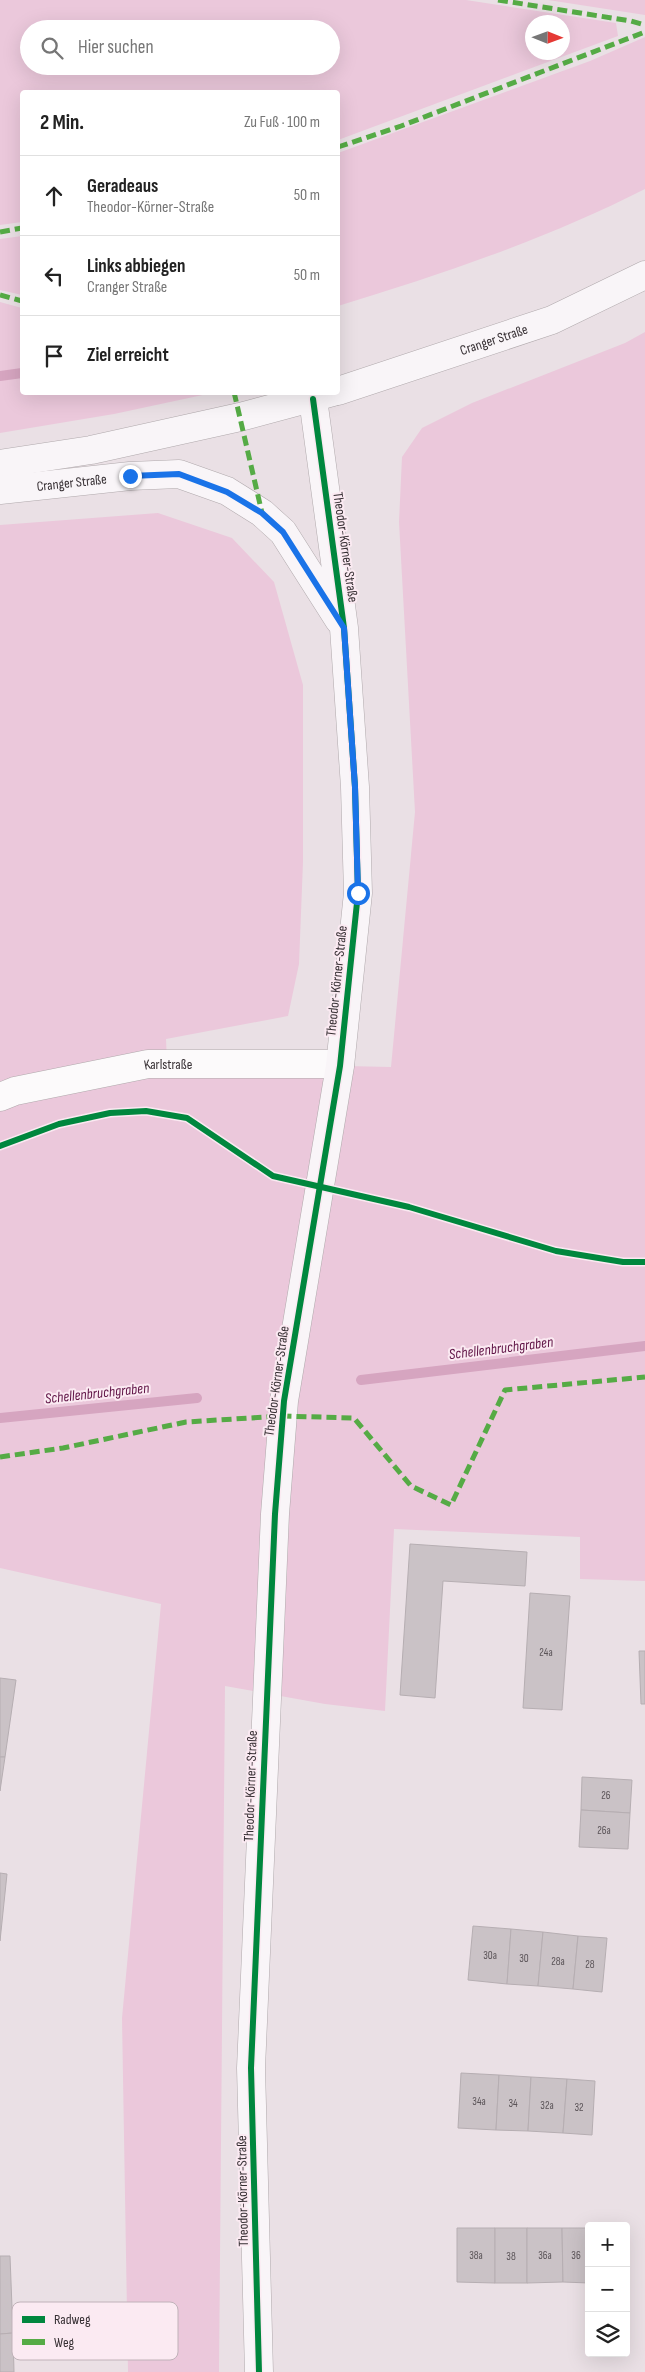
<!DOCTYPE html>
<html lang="de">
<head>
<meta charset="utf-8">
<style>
	:root { --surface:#fff; --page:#f2f2f2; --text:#222; --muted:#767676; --line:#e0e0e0 }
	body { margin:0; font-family:"Sofia Sans Condensed",sans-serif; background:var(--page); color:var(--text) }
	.controls { position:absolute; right:15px; bottom:15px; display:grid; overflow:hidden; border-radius:5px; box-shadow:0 5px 20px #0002 }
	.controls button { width:45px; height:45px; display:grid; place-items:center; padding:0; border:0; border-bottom:1px solid var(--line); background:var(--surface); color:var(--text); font:25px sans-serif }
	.compass { position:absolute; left:525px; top:15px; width:45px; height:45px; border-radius:50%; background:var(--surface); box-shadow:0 5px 20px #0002; rotate:91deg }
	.stop { position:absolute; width:15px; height:15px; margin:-11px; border:4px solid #1a73e8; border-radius:50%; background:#fff }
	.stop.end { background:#1a73e8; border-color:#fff; box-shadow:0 1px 5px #0008 }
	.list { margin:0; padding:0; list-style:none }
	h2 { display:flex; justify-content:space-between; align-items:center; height:65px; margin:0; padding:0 20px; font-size:21px }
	h2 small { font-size:16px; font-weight:400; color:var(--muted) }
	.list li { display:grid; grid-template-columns:32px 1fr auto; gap:15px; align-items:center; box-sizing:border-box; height:80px; padding:0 20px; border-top:1px solid var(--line) }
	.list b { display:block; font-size:19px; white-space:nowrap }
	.list p { margin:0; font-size:16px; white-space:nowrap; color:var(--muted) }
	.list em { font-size:16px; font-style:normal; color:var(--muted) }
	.icon { flex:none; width:28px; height:28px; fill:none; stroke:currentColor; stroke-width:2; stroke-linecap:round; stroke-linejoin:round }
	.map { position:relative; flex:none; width:645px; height:2372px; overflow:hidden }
	.search { position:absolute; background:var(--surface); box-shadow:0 5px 20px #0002; left:20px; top:20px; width:320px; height:55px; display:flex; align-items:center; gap:12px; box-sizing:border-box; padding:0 18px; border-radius:28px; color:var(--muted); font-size:19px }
	.panel { position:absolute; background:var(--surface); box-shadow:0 5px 20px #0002; left:20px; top:90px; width:320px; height:305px; border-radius:5px }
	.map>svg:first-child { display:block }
</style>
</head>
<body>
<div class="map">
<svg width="645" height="2372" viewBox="0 0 645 2372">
	<rect width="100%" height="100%" fill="#eae0e5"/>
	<g fill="#ebc8db" fill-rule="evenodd">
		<path d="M 0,0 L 466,0 L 616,23 L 618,36 L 338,140 L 338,92 L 22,92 L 22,222 L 0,225 ZM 532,22 L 562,22 L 562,52 L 532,52 ZM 29,29 L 331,29 L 331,66 L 29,66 Z"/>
		<path d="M 548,0 L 645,0 L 645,15 Z"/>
		<path d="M 645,37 L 645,189 C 547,239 442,274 338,306 L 338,153 L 590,61 Z"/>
		<path d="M 22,236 L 22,295 L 0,290 L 0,239 Z"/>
		<path d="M 0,302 L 22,308 L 22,392 L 212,393 L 114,414 L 0,433 Z"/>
		<path d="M 645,332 L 645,1581 L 580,1579 L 580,1537 L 394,1529 L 385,1711 L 325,1704 L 225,1686 L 219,2372 L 128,2372 L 122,2018 L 161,1604 L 0,1568 L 0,525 L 158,513 L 232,538 L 274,582 L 303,685 L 303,862 L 299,964 L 288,1016 L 166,1039 L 167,1062 L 391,1067 L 415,812 L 399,522 L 402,457 L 422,428 L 472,403 L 625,343 Z"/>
	</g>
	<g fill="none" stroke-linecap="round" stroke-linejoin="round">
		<g stroke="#d6a5c0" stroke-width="10">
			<path d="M 0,376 L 22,373"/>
			<path d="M 361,1380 L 645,1346"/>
			<path d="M 0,1418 L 197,1398"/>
		</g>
	</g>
	<g fill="#cac2c6" stroke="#b6aeb2">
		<path d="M 410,1544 L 527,1552 L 525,1586 L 443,1581 L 435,1698 L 400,1695 Z"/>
		<path d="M 530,1593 L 570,1596 L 562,1710 L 523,1708 Z"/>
		<path d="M 639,1651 L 645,1651 L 645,1704 L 641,1704 Z"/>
		<path d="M 0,1678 L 16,1680 L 5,1757 L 0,1757 Z"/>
		<path d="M 0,1757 L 5,1757 L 0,1791 Z"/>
		<path d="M 582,1777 L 632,1780 L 630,1813 L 581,1810 Z"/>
		<path d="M 581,1810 L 630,1813 L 628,1849 L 579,1847 Z"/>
		<path d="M 0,1873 L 7,1874 L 0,1941 Z"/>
		<path d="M 473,1926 L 511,1929 L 507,1984 L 468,1980 Z"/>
		<path d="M 511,1929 L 543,1932 L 538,1986 L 507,1984 Z"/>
		<path d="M 543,1932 L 578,1936 L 573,1989 L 538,1986 Z"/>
		<path d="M 578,1936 L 607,1938 L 602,1992 L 573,1989 Z"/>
		<path d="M 461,2073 L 499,2075 L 496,2130 L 458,2128 Z"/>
		<path d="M 499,2075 L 531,2077 L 528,2131 L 496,2130 Z"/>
		<path d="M 531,2077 L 567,2079 L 563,2133 L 528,2131 Z"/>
		<path d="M 567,2079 L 595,2081 L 592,2135 L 563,2133 Z"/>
		<path d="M 457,2228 L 495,2228 L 495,2283 L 457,2282 Z"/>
		<rect x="495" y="2228" width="32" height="55"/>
		<path d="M 527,2228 L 562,2228 L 563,2282 L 527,2283 Z"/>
		<path d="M 562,2228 L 589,2228 L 589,2283 L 563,2282 Z"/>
		<path d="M 0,2256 L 10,2256 L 13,2333 L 0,2334 Z"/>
		<path d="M 13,2333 L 14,2372 L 0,2372 L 0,2334 Z"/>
	</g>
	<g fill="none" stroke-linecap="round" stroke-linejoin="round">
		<g stroke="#b0a9ac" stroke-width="29">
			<g id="street">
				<path id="s1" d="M 0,1097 L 15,1091 L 148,1064 L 340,1064"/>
			</g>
		</g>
		<g stroke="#b0a9ac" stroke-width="29">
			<g id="secondary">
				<path id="s2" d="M 338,391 L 552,320 L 645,275"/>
				<path d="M 0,464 L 91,450 L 240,417 L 333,392"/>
				<path id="s3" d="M 0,490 L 130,476 L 179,474 L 227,491 L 262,513 L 283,532 L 339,620"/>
				<path d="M 259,2372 L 251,2068 L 275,1514 L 284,1401 L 340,1066 L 358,893 L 355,787 L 344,628 L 313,399"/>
			</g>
		</g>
		<use href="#street" stroke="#fcfafb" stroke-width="28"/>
		<use href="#secondary" stroke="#f9f5f8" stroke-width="28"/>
		<g stroke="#55ab45" stroke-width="5" stroke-dasharray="10 5" stroke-linecap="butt">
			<path d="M 498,0 L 631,21 L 645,25"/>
			<path d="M 338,147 L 401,126 L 645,32"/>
			<path d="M 0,232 L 22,228"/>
			<path d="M 0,295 L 22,301"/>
			<path d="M 234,392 L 262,513"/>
			<path d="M 0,1457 L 63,1448 L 186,1422 L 282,1416 L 354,1418 L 411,1486 L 451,1505 L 505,1390 L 645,1377"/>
		</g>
		<g stroke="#fbeaf2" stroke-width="9">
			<g id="cycleway">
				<path d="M 0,1146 L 59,1124 L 110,1113 L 146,1111 L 187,1118 L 273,1176 L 409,1207 L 556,1251 L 623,1262 L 645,1262"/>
				<path d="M 259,2372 L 251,2068 L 275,1514 L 284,1401 L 340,1066 L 358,893 L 355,787 L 344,628 L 313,399"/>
			</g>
		</g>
		<use href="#cycleway" stroke="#00873e" stroke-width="6"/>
	</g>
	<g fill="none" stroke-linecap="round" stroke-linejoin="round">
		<path stroke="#1a73e8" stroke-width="6" d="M 130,476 L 179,474 L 227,492 L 262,513 L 283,532 L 344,628 L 355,787 L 358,893"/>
	</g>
	<g text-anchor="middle" stroke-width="4" stroke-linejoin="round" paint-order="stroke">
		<g font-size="11" fill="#5b5458">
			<text x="546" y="1656">24a</text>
			<text x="606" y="1799">26</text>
			<text x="604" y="1834">26a</text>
			<text x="490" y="1959">30a</text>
			<text x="524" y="1962">30</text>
			<text x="558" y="1965">28a</text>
			<text x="590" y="1968">28</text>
			<text x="479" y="2105">34a</text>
			<text x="513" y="2107">34</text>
			<text x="547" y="2109">32a</text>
			<text x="579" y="2111">32</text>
			<text x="476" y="2259">38a</text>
			<text x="545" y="2259">36a</text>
			<text x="576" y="2259">36</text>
			<text x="511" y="2260">38</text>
		</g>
		<g font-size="14" fill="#362f33" stroke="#fbeaf2">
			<text dy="5" stroke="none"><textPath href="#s2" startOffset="164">Cranger Straße</textPath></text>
			<text dy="5" stroke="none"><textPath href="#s3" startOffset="72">Cranger Straße</textPath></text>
			<text transform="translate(346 547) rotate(82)" y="5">Theodor-Körner-Straße</text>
			<text transform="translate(336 981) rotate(-84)" y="5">Theodor-Körner-Straße</text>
			<text dy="5" stroke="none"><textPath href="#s1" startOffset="172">Karlstraße</textPath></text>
			<text transform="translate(276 1381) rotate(-82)" y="5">Theodor-Körner-Straße</text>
			<text transform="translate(250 1786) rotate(-88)" y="5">Theodor-Körner-Straße</text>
			<text transform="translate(242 2191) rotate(-91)" y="5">Theodor-Körner-Straße</text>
		</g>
		<g font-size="15" font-style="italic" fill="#601446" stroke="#fbeaf2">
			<text transform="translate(501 1348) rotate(-7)" y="5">Schellenbruchgraben</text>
			<text transform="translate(97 1393) rotate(-6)" y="5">Schellenbruchgraben</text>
		</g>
	</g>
	<rect x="12" y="2302" width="166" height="58" rx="8" fill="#fbeaf2" stroke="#c0b2b9" stroke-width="1"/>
	<rect x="22" y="2316" width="23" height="7" fill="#00873e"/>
	<rect x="22" y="2339" width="23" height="6" fill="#55ab45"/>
	<g font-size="14" fill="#362f33">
		<text x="54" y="2324">Radweg</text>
		<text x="54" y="2347">Weg</text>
	</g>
</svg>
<div class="controls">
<button>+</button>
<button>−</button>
<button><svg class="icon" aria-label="layers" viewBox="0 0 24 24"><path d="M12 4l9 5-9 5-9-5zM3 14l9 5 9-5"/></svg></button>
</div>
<svg class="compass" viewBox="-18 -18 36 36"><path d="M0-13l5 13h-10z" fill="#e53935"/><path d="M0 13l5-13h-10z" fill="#767676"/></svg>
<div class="stop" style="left:358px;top:893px"></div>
<div class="stop end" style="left:130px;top:476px"></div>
<div class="search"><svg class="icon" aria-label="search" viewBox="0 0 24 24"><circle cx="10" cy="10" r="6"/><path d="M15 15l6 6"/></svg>Hier suchen</div>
<section class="panel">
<h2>2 Min.<small>Zu Fuß · 100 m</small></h2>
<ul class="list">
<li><svg class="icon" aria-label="ahead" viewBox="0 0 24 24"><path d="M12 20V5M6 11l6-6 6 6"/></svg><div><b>Geradeaus</b><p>Theodor-Körner-Straße</p></div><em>50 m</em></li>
<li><svg class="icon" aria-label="left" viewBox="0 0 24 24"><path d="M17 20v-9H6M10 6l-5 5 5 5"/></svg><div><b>Links abbiegen</b><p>Cranger Straße</p></div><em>50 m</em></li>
<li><svg class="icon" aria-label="arrive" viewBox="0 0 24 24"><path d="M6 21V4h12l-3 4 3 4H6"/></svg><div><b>Ziel erreicht</b></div></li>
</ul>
</section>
</div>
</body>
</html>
